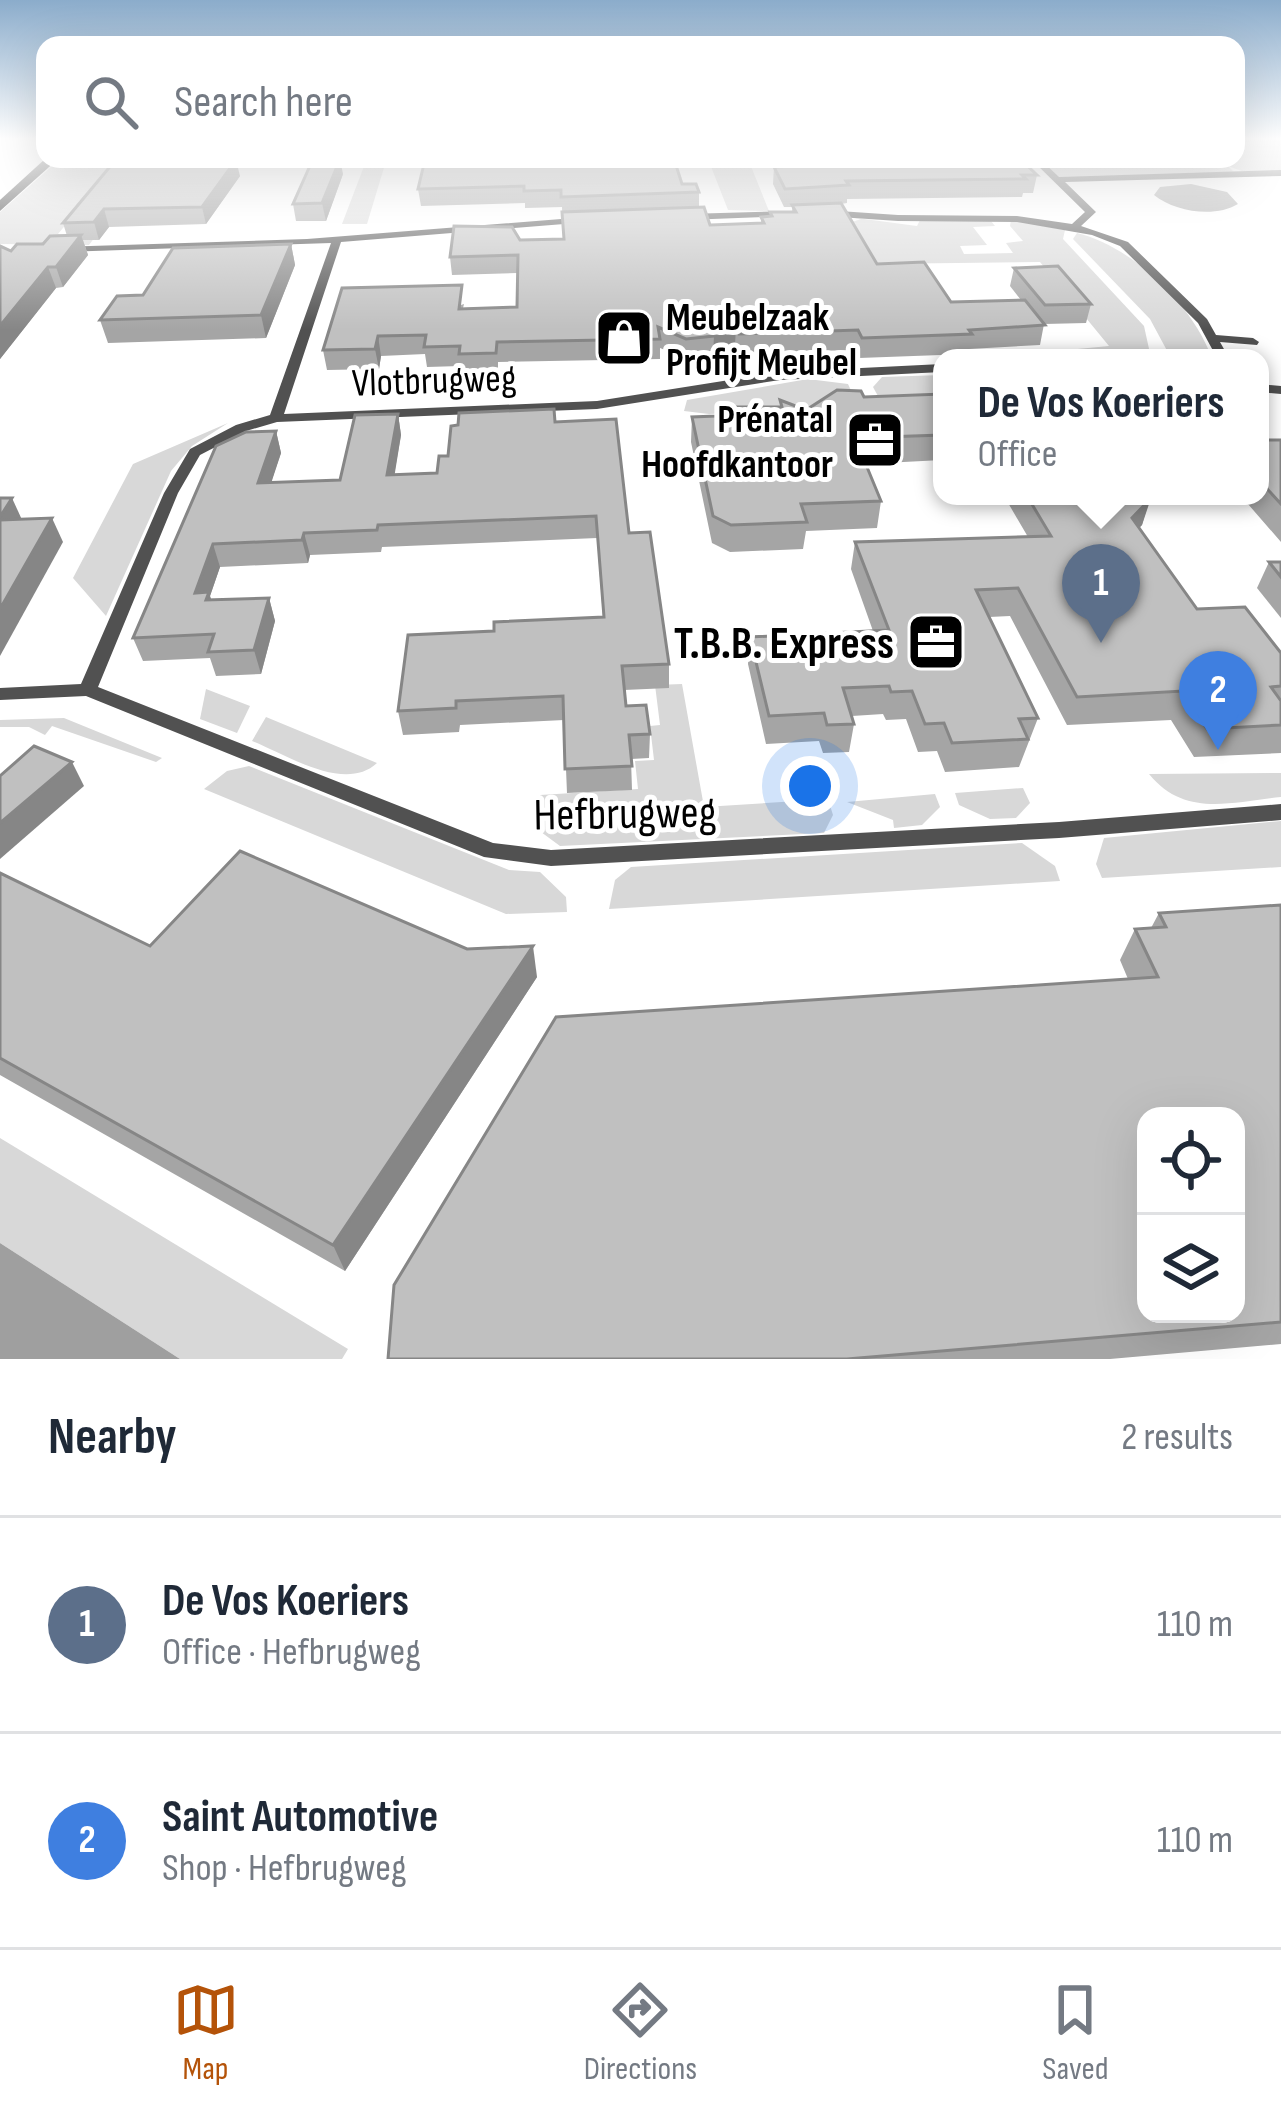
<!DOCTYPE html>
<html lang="en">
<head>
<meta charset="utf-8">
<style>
	:root { --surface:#fff; --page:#f2f2f3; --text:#1f2937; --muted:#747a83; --line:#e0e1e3; --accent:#b45309 }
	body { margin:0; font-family:"Sofia Sans Condensed",sans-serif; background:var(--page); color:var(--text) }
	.controls { position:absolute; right:36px; bottom:36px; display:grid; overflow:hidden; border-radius:24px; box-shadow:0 12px 48px #0002 }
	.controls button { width:108px; height:108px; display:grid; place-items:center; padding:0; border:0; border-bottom:3px solid var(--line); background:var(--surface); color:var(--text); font:60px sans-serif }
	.you { position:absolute; left:810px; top:786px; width:42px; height:42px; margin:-30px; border:9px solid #fff; border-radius:50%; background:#1a73e8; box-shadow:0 0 0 18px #1a73e833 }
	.badge { display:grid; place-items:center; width:78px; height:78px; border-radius:50%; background:var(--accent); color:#fff; font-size:39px; font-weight:700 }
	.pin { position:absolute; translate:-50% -99px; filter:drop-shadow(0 3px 6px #0008) }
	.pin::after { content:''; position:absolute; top:63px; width:42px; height:36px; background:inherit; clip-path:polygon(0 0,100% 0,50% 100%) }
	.popup { position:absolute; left:933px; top:349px; width:336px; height:156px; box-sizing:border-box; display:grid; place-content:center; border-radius:24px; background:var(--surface); filter:drop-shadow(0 3px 9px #0005); font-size:39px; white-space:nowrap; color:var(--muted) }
	.popup b { font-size:45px; color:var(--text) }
	.popup::after { content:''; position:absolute; left:50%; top:100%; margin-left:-24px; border:24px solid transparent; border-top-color:var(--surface) }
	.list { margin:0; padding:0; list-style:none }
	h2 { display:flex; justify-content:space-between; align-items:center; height:156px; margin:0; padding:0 48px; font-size:51px }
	h2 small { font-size:39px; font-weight:400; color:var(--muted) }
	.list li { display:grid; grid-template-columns:78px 1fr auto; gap:36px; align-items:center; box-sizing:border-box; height:216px; padding:0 48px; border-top:3px solid var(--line) }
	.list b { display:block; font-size:45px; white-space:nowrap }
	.list p { margin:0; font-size:39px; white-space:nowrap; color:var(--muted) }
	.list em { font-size:39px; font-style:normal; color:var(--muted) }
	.icon { flex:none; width:66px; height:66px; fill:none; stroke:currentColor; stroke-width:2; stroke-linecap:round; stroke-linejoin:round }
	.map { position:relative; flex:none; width:1281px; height:1359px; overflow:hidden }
	.search { position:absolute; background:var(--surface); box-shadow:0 12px 48px #0002; left:36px; right:36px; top:36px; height:132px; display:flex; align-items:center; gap:30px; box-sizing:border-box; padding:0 42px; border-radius:24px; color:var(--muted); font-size:45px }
	.sheet { height:588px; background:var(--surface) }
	nav { display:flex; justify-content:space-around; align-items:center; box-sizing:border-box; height:168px; border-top:3px solid var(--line); background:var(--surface); font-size:33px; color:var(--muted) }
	nav a { display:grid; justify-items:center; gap:6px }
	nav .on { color:var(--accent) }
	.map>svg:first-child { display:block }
</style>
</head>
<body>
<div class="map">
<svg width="1281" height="1359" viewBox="0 0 1281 1359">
	<rect width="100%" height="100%" fill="#fff"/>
	<g fill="#d8d8d8">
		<path d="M 1236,140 L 1281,140 L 1281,172 L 1247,173 L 1228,166 L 1235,173 L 1059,178 L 1039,159 L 1236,159 Z"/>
		<path d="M 60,159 L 357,159 L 115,165 L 58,234 L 95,237 L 89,245 L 0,244 L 0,212 Z"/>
		<path d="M 400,159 L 386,161 L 367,224 L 342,224 L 366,161 Z"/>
		<path d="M 430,159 L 748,159 L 769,211 L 728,210 L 710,164 L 429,171 Z"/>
		<path d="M 849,217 L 917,226 L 920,220 L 991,221 L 995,226 L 973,227 L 987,245 L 960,246 L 964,254 L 1013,253 L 1006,243 L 1023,241 L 1010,226 L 1011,220 L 1065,230 L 1063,239 L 1144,326 L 1151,358 L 1068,355 L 1067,350 L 1109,346 L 1040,262 L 873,264 L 852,222 L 861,219 Z"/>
		<path d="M 1077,233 C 1133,247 1192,304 1212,358 L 1171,358 L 1150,319 L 1073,239 Z"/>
		<path d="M 942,375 L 942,405 L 884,407 L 873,387 L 882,377 Z"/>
		<path d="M 808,379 L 848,384 L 859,408 L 709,414 L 684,411 L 687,400 Z"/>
		<path d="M 228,423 L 192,446 L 171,471 L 106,616 L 73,578 L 133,464 Z"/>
		<path d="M 682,684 L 704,807 L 828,799 L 833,815 L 824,833 L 560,846 L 541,832 L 540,795 L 638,789 L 635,761 L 654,760 L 650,726 L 660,725 L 655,685 Z"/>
		<path d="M 206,689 L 250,706 L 237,733 L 200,719 Z"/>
		<path d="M 266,717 L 377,763 C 345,793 287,755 252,741 Z"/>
		<path d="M 64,718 L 162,758 L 156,762 L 52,726 L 45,735 L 29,727 L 0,727 L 0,720 Z"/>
		<path d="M 249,766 L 509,870 L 540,872 L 566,897 L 567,912 L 506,914 L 204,789 L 227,771 Z"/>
		<path d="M 1281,773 L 1281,797 C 1231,802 1185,818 1149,774 Z"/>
		<path d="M 1023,788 L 1030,803 L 1016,818 L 990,819 L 959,805 L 955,793 Z"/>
		<path d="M 935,794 L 940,807 L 922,825 L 894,828 L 893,820 L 847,802 Z"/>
		<path d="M 1281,821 L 1281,867 L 1102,878 L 1096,864 L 1104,838 Z"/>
		<path d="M 1022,843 L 1055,866 L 1060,881 L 609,909 L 615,880 L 631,867 Z"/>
		<path d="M 0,1138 L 348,1349 L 342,1359 L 180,1359 L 0,1243 Z"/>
	</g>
	<g fill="#9f9f9f">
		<path d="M 1191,184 L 1227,192 L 1238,204 C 1215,218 1175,212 1154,195 L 1160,187 Z"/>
		<path d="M 0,1243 L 180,1359 L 0,1359 Z"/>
	</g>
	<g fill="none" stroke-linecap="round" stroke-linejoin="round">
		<g fill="#515151" fill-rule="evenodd">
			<path d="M 1031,159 L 1040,159 L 1059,177 L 1281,170 L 1281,176 L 1065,182 L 1096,212 L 1081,226 L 1128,242 L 1207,319 L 1216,335 L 1253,338 L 1259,342 L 1257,345 L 1220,342 L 1229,358 L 1217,358 L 1198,323 L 1120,246 L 1092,235 L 1017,222 L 898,221 L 824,216 L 819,213 L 824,210 L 898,215 L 1017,216 L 1072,224 L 1085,212 Z"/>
			<path d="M 790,211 L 793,212 L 793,216 L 686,220 L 681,217 L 686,214 Z"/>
			<path d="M 586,217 L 589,218 L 589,222 L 341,242 L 284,414 L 597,401 L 780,372 L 942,364 L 942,372 L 780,380 L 597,409 L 277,422 L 246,431 L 200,455 L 178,493 L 98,687 L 493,843 L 551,850 L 1059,822 L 1281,804 L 1281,820 L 1059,838 L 551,866 L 484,857 L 86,696 L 0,700 L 0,688 L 81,684 L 164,493 L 190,449 L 236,425 L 270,415 L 331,243 L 63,252 L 59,251 L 59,247 L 307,239 Z"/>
			<path d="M 1260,384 L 1281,386 L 1281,394 L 1260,392 Z"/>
		</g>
		<path fill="#1e1e1e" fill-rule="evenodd" d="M 45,159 L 58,159 L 0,211 L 0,200 Z"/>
	</g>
	<g fill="#a5a5a5">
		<path d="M 835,159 L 1020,159 L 1037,175 L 1033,193 L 1023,193 L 1022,197 L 847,199 L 847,203 L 841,204 L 877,264 L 951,302 L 1021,300 L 1010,286 L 1014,268 L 1091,304 L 1086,323 L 1044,324 L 1040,345 L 969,349 L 968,354 L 859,358 L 855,350 L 737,353 L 735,345 L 713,356 L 685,358 L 660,348 L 660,359 L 498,362 L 498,373 L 461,374 L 460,366 L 427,367 L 425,354 L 381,356 L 379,369 L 327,370 L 323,350 L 464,304 L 463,308 L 517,307 L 517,273 L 452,275 L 450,257 L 520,240 L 563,239 L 562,207 L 525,208 L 525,203 L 421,206 L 418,189 L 424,164 L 682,184 L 699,192 L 699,207 L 710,225 L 761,223 L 761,217 L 770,217 L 770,212 L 792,212 L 792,207 L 784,207 L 773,184 L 774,167 L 839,164 Z"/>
		<path d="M 113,163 L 240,176 L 206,224 L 109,227 L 99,240 L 83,240 L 88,255 L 63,287 L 56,288 L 0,359 L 0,246 L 11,251 L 67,236 L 63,223 Z"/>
		<path d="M 343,174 L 326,221 L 296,221 L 293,204 Z"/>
		<path d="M 291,244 L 295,265 L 266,338 L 108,343 L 100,320 L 143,295 Z"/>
		<path d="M 942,394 L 942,460 L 865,464 L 881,501 L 877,528 L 806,531 L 803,549 L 730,552 L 712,543 L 691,442 L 692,417 L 716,416 L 780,407 L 780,400 L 806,410 L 864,397 Z"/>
		<path d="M 398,414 L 401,435 L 394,475 L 437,473 L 448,456 L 555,422 L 629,533 L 669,664 L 669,688 L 624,690 L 626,706 L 650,734 L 649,758 L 631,759 L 632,790 L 567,793 L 564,720 L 460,725 L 459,732 L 403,735 L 398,711 L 494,631 L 603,617 L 597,538 L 382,547 L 381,552 L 310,555 L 308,563 L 220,567 L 210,596 L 211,600 L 269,598 L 275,621 L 261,674 L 216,676 L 210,658 L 143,661 L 133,638 L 276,431 L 281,453 L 271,482 L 340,480 Z"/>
		<path d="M 1260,440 L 1281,440 L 1281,542 L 1241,496 L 1260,496 Z"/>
		<path d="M 1004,496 L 1150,496 L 1142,525 L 1139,528 L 1197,609 L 1281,653 L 1281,753 L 1194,757 L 1171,720 L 1067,725 L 1010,616 L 989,617 L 1038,718 L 1019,767 L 945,772 L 937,751 L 918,752 L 906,719 L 886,720 L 883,714 L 852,716 L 854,724 L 849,752 L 823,753 L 819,741 L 766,744 L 748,664 L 750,637 L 873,631 L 851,569 L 855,542 L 1028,537 Z"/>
		<path d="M 1269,562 L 1281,562 L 1281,618 L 1257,588 Z"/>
		<path d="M 0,873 L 150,946 L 467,949 L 537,977 L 345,1271 L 0,1075 Z"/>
		<path d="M 1281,905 L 1281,1344 L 1110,1359 L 388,1359 L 1128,979 L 1120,960 L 1135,929 L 1151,928 L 1159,913 Z"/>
	</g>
	<g fill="#868686">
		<path d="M 340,159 L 343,174 L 326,221 L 322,203 Z"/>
		<path d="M 236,160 L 240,176 L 206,224 L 202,207 Z"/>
		<path d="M 104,209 L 109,227 L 99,240 L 94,222 Z"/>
		<path d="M 81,235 L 88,255 L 63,287 L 56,267 Z"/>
		<path d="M 291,244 L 295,265 L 266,338 L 261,315 Z"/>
		<path d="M 48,267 L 56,288 L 0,359 L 0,326 Z"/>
		<path d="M 736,326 L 735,345 L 713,356 L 714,336 Z"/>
		<path d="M 378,336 L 381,356 L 379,369 L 375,349 Z"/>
		<path d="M 398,414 L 401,435 L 391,497 L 387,475 Z"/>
		<path d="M 276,431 L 281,453 L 264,505 L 258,483 Z"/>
		<path d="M 12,498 L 23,522 L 0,524 L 0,517 Z"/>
		<path d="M 1151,498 L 1142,525 L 1122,545 L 1132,518 Z"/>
		<path d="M 52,518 L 63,542 L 0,656 L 0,609 Z"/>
		<path d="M 304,533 L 310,555 L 308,563 L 302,540 Z"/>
		<path d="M 213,544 L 220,567 L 210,596 L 216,615 L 195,593 Z"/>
		<path d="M 269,598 L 275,621 L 261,674 L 254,650 Z"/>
		<path d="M 72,762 L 84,786 L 0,859 L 0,823 Z"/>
		<path d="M 533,946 L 537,977 L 345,1271 L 333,1245 Z"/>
	</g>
	<g fill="#c0c0c0" stroke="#868686" stroke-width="3" fill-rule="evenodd">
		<path d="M 313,159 L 340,159 L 322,203 L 293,204 Z"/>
		<path d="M 629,159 L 674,159 L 682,184 L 696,184 L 699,192 L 561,197 L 561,190 L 524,191 L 524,186 L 418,189 L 424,164 Z"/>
		<path d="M 849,159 L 1020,159 L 1037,175 L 1022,175 L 1026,179 L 846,181 L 849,185 L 785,189 L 774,167 L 852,164 Z"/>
		<path d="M 236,160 L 202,207 L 104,209 L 94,222 L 63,223 L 113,163 Z"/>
		<path d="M 841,203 L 877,264 L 924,262 L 951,302 L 1025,300 L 1045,325 L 969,330 L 972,334 L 862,338 L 858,330 L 739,334 L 736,326 L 714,336 L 686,339 L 658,327 L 660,339 L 497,342 L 496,353 L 459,354 L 460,346 L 424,347 L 426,335 L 378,336 L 375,349 L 323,350 L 342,288 L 462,285 L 459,309 L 517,307 L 518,255 L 450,257 L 454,226 L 512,227 L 520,240 L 564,239 L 562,212 L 704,207 L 710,225 L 764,223 L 761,217 L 772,216 L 770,212 L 796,212 L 792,205 Z"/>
		<path d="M 81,235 L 56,267 L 48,267 L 0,326 L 0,246 L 11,251 L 17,244 L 43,244 L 50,236 Z"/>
		<path d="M 291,244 L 261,315 L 100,320 L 117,296 L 143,295 L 173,248 Z"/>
		<path d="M 1058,266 L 1091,304 L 1045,305 L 1014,268 Z"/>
		<path d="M 837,390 L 861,391 L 864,397 L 942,394 L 942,435 L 855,438 L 881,501 L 801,504 L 807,522 L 731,525 L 713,516 L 692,417 L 716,416 L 731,407 L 782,407 L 780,400 L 806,410 Z"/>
		<path d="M 554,409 L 555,422 L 616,419 L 629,533 L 650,532 L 669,664 L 622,666 L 626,706 L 646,705 L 650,734 L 629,735 L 632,766 L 565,769 L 563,696 L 456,701 L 456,708 L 398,711 L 408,635 L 494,631 L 494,622 L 604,617 L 596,516 L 378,525 L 377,530 L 304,533 L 302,540 L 213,544 L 195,593 L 209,592 L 206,600 L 269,598 L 254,650 L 208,652 L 214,634 L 133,638 L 216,446 L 246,432 L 276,431 L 258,483 L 340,480 L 355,415 L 398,414 L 387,475 L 437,473 L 439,456 L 448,456 L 451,426 L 458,425 L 459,413 Z"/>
		<path d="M 1260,440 L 1281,440 L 1281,504 L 1260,481 Z"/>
		<path d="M 1027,496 L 1150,496 L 1151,498 L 1132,518 L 1197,609 L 1245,607 L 1281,653 L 1281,686 L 1271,687 L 1281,701 L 1281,725 L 1207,729 L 1183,691 L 1077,697 L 1018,588 L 976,590 L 1038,718 L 1019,719 L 1028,739 L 952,743 L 944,723 L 925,724 L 912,691 L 891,692 L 889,686 L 843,688 L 854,724 L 827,725 L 824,713 L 769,716 L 750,637 L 889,630 L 855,542 L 1051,536 Z"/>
		<path d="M 0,498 L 12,498 L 0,517 Z"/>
		<path d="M 52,518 L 0,609 L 0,520 Z"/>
		<path d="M 1269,562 L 1281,562 L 1281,577 Z"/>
		<path d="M 34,746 L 72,762 L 0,823 L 0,776 Z"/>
		<path d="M 240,851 L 467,949 L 533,946 L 333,1245 L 0,1058 L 0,873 L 150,946 Z"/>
		<path d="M 1281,905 L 1281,1322 L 847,1359 L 388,1359 L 394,1285 L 556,1017 L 1158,977 L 1135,929 L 1166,927 L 1159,913 ZM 1146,1116 L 1236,1116 L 1236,1314 L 1146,1314 Z"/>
	</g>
	<linearGradient id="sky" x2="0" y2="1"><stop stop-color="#8baccb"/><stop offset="0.42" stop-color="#fff"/><stop offset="1" stop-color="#fff" stop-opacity="0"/></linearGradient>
	<rect width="1281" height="330" fill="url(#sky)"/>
	<defs>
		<g id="shop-square" transform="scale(3)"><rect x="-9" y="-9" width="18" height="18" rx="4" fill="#000" stroke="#fff"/><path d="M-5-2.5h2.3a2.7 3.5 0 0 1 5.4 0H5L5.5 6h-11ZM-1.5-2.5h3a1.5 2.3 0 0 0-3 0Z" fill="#fff"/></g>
		<g id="office-square" transform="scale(3)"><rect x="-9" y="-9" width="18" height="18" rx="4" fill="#000" stroke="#fff"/><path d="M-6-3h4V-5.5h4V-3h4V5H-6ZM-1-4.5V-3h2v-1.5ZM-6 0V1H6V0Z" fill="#fff"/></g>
	</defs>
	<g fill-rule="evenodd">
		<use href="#shop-square" x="624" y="338"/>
		<use href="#office-square" x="875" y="440"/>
		<use href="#office-square" x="936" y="642"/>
	</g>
	<g text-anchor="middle" stroke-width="10" stroke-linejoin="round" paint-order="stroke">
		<g font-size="39" font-weight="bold" fill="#000" stroke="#fff" text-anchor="start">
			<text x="666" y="330">Meubelzaak<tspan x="666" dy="45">Profijt Meubel</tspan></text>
			<text x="833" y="432" text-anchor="end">Prénatal<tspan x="833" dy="45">Hoofdkantoor</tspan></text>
		</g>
		<g font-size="39" fill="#000" stroke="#fff">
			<text transform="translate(434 379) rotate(-2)" y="14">Vlotbrugweg</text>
		</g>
		<g font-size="45" font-weight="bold" fill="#000" stroke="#fff" text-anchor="end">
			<text x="894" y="658">T.B.B. Express</text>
		</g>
		<g font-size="45" fill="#000" stroke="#fff">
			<text transform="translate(625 812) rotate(-1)" y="16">Hefbrugweg</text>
		</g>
	</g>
</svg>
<div class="controls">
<button><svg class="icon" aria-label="locate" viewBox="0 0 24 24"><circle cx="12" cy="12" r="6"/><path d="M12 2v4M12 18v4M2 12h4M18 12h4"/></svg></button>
<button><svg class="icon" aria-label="layers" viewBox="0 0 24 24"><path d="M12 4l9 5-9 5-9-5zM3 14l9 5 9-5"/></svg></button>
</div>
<div class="you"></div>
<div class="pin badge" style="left:1101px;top:643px;background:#5c6f8a">1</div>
<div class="popup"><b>De Vos Koeriers</b>Office</div>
<div class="pin badge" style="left:1218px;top:750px;background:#3f7fe0">2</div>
<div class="search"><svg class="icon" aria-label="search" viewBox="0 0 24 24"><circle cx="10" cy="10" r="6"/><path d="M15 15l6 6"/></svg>Search here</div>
</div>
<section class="sheet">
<h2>Nearby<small>2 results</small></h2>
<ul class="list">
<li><span class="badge" style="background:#5c6f8a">1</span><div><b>De Vos Koeriers</b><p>Office · Hefbrugweg</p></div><em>110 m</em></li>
<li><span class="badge" style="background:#3f7fe0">2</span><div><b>Saint Automotive</b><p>Shop · Hefbrugweg</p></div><em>110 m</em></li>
</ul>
</section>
<nav>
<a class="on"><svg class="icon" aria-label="map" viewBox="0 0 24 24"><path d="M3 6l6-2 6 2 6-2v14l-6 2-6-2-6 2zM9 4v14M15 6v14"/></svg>Map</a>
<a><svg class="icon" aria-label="directions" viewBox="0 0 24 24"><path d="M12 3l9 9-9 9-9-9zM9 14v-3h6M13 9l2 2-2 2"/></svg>Directions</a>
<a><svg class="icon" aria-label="saved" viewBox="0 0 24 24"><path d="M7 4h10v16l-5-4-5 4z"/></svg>Saved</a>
</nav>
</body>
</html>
